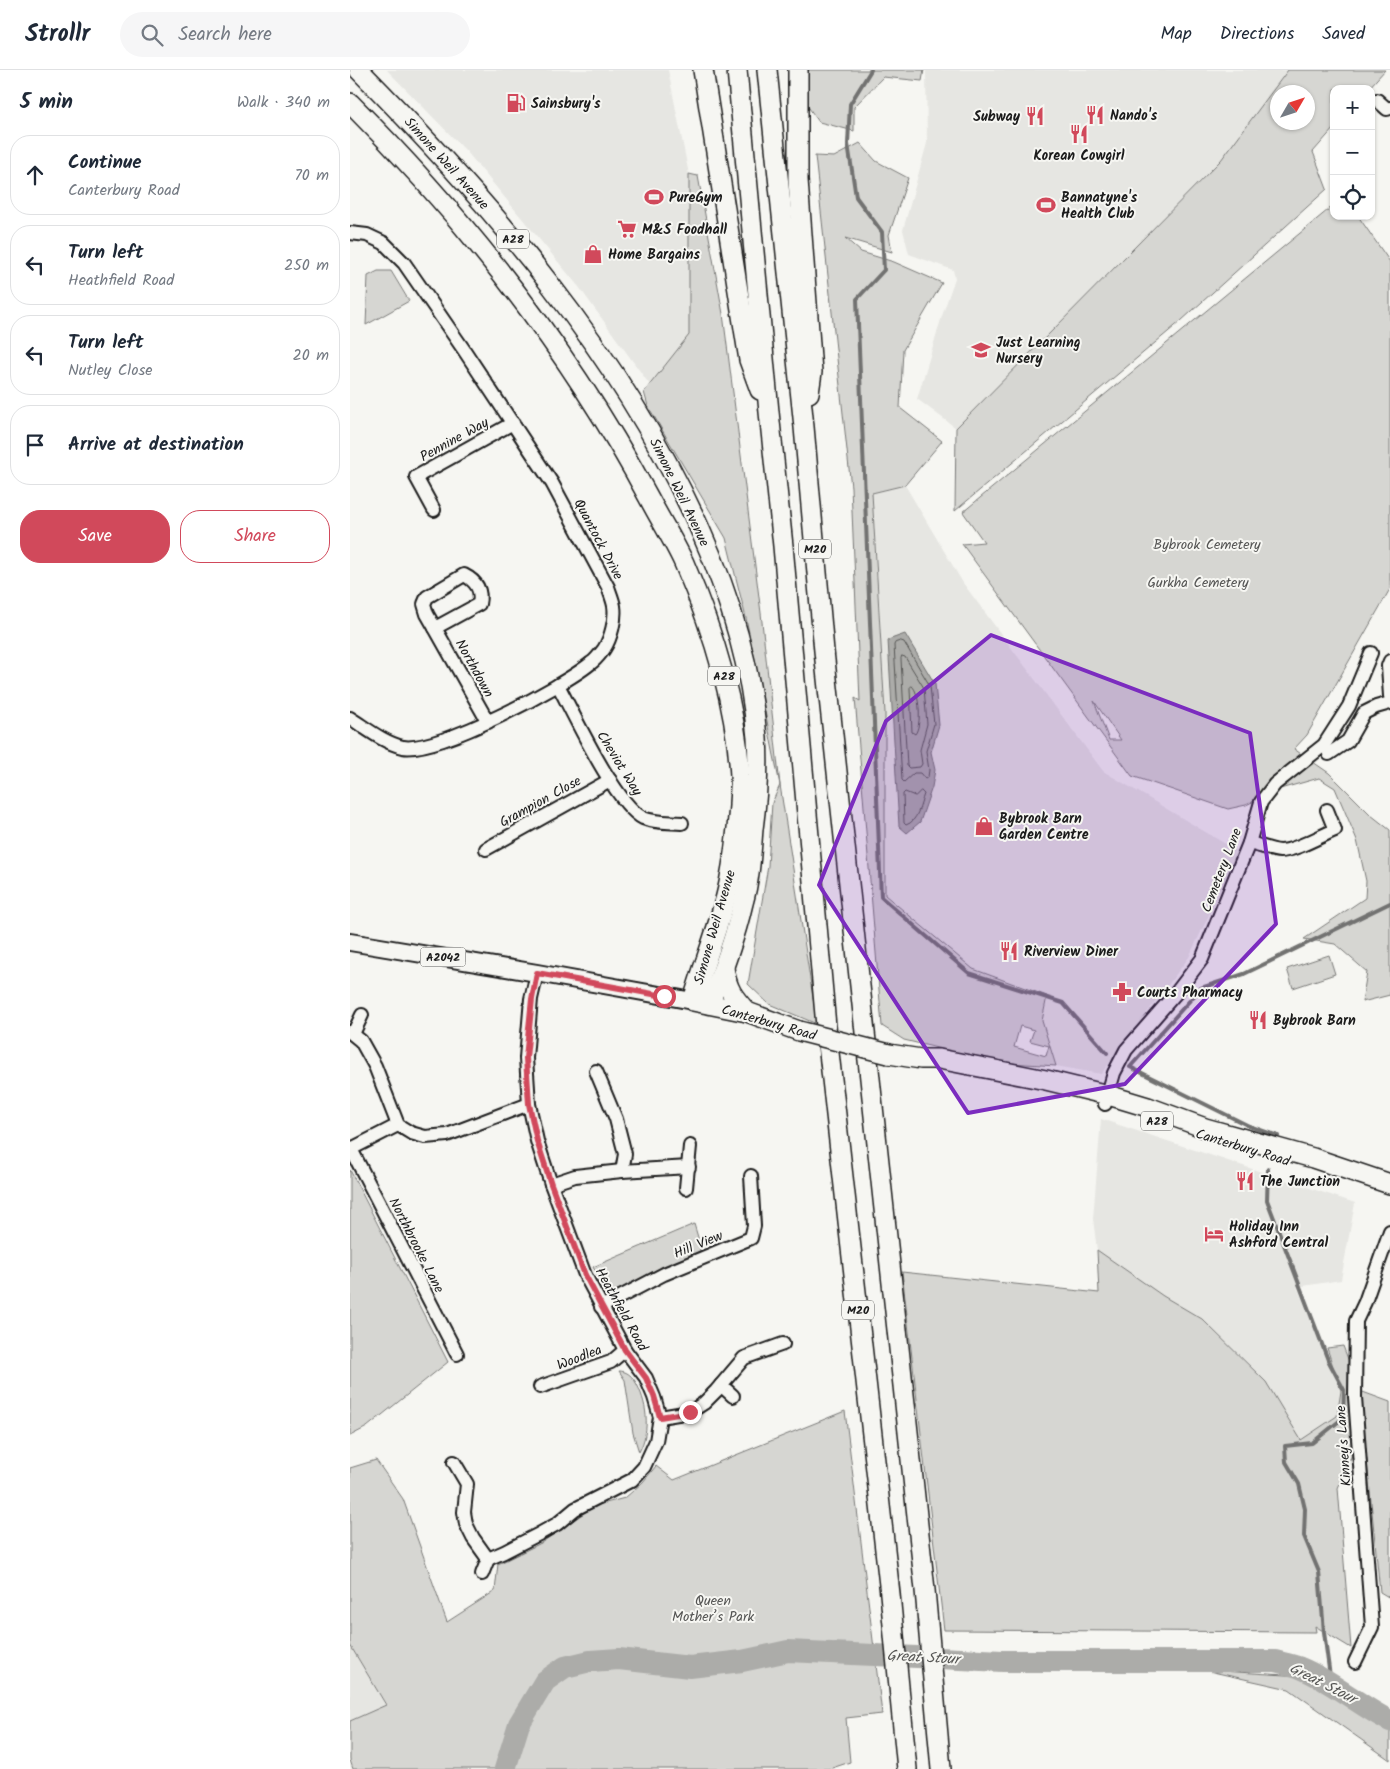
<!DOCTYPE html>
<html lang="en">
<head>
<meta charset="utf-8">
<style>
	:root { --surface:#fff; --page:#f6f6f7; --text:#1f2937; --muted:#747a83; --line:#e0e1e3; --accent:#d1495b }
	body { margin:0; font-family:Kalam,sans-serif; background:var(--page); color:var(--text) }
	.controls { position:absolute; right:15px; top:15px; display:grid; overflow:hidden; border-radius:10px; box-shadow:0 1px 4px #0004 }
	.controls button { width:45px; height:45px; display:grid; place-items:center; padding:0; border:0; border-bottom:1px solid var(--line); background:var(--surface); color:var(--text); font:25px sans-serif }
	.compass { position:absolute; left:920px; top:15px; width:45px; height:45px; border-radius:50%; background:var(--surface); box-shadow:0 1px 4px #0004; rotate:51deg }
	.stop { position:absolute; width:15px; height:15px; margin:-11px; border:4px solid #d1495b; border-radius:50%; background:#fff }
	.stop.end { background:#d1495b; border-color:#fff; box-shadow:0 1px 5px #0008 }
	.list { margin:0; padding:0; list-style:none }
	h2 { display:flex; justify-content:space-between; align-items:center; height:65px; margin:0; padding:0 20px; font-size:21px }
	h2 small { font-size:16px; font-weight:400; color:var(--muted) }
	.list li { display:grid; grid-template-columns:32px 1fr auto; gap:15px; align-items:center; box-sizing:border-box; height:80px; margin:0 10px 10px; padding:0 10px; border:1px solid var(--line); border-radius:20px }
	.list b { display:block; font-size:19px; white-space:nowrap }
	.list p { margin:0; font-size:16px; white-space:nowrap; color:var(--muted) }
	.list em { font-size:16px; font-style:normal; color:var(--muted) }
	.actions { display:flex; gap:10px; padding:15px 20px }
	.actions a { flex:1; padding:11px 0; border:1px solid var(--accent); border-radius:20px; text-align:center; font-size:18px; color:var(--accent) }
	.actions .main { background:var(--accent); color:#fff }
	.icon { flex:none; width:28px; height:28px; fill:none; stroke:currentColor; stroke-width:2; stroke-linecap:round; stroke-linejoin:round }
	.map { position:relative; flex:none; width:1040px; height:1699px; overflow:hidden }
	header { display:flex; align-items:center; gap:30px; box-sizing:border-box; height:70px; padding:0 25px; background:var(--surface); border-bottom:1px solid var(--line) }
	header strong { font-size:24px }
	nav { display:flex; gap:28px; margin-inline-start:auto; font-size:18px }
	.search { width:350px; height:45px; background:var(--page); display:flex; align-items:center; gap:12px; box-sizing:border-box; padding:0 18px; border-radius:28px; color:var(--muted); font-size:19px }
	main { display:flex }
	aside { flex:1; background:var(--surface) }
	.map>svg:first-child { display:block }
</style>
</head>
<body>
<header>
<strong>Strollr</strong>
<div class="search"><svg class="icon" aria-label="search" viewBox="0 0 24 24"><circle cx="10" cy="10" r="6"/><path d="M15 15l6 6"/></svg>Search here</div>
<nav><a>Map</a><a>Directions</a><a>Saved</a></nav>
</header>
<main>
<aside>
<h2>5 min<small>Walk · 340 m</small></h2>
<ul class="list">
<li><svg class="icon" aria-label="ahead" viewBox="0 0 24 24"><path d="M12 20V5M6 11l6-6 6 6"/></svg><div><b>Continue</b><p>Canterbury Road</p></div><em>70 m</em></li>
<li><svg class="icon" aria-label="left" viewBox="0 0 24 24"><path d="M17 20v-9H6M10 6l-5 5 5 5"/></svg><div><b>Turn left</b><p>Heathfield Road</p></div><em>250 m</em></li>
<li><svg class="icon" aria-label="left" viewBox="0 0 24 24"><path d="M17 20v-9H6M10 6l-5 5 5 5"/></svg><div><b>Turn left</b><p>Nutley Close</p></div><em>20 m</em></li>
<li><svg class="icon" aria-label="arrive" viewBox="0 0 24 24"><path d="M6 21V4h12l-3 4 3 4H6"/></svg><div><b>Arrive at destination</b></div></li>
</ul>
<div class="actions"><a class="main">Save</a><a>Share</a></div>
</aside>
<div class="map">
<svg width="1040" height="1699" viewBox="0 0 1040 1699">
	<rect width="100%" height="100%" fill="#f6f6f2"/>
	<filter id="ink" filterUnits="userSpaceOnUse"><feTurbulence type="fractalNoise" baseFrequency=".02" numOctaves="2"/><feDisplacementMap in="SourceGraphic" scale="10" xChannelSelector="R" yChannelSelector="G"/><feConvolveMatrix kernelMatrix="1 2 1 2 8 2 1 2 1" color-interpolation-filters="sRGB"/></filter>
	<g filter="url(#ink)">
		<g fill="#e6e6e2">
			<path d="M 37,0 L 318,0 L 372,269 L 305,322 L 229,217 L 117,82 Z"/>
			<path d="M 576,0 L 938,0 L 871,90 L 606,358 L 567,329 L 592,246 L 605,208 L 603,200 L 559,184 L 553,160 L 577,73 Z"/>
			<path d="M 555,415 L 613,513 L 753,701 L 889,782 L 839,887 L 751,1004 L 706,996 L 692,951 L 697,926 L 623,899 L 535,825 L 530,545 L 522,423 Z"/>
			<path d="M 751,1049 L 1005,1133 L 991,1210 L 947,1217 L 991,1321 L 987,1346 L 951,1370 L 916,1312 L 852,1249 L 813,1226 L 747,1180 L 743,1149 Z"/>
			<path d="M 0,1575 L 36,1636 L 0,1651 Z"/>
		</g>
		<g fill="#d6d6d2" stroke="#797977" fill-rule="evenodd">
			<path d="M 455,0 L 574,0 L 572,11 L 533,7 L 504,37 L 504,61 L 469,52 L 454,31 Z"/>
			<path d="M 938,0 L 1035,0 L 1018,19 L 984,19 L 984,58 L 963,82 L 977,119 L 831,251 L 605,441 L 606,358 L 871,90 ZM 928,22 L 958,22 L 958,52 L 928,52 Z"/>
			<path d="M 510,73 L 526,91 L 558,108 L 539,165 L 542,182 L 495,168 L 511,182 L 544,192 L 592,213 L 553,280 L 550,338 L 592,371 L 555,415 L 522,423 L 535,643 L 535,825 L 623,899 L 697,926 L 692,951 L 706,996 L 646,992 L 554,970 L 532,956 L 505,628 L 510,631 L 501,417 L 465,86 L 484,87 ZM 670,956 L 684,960 L 680,971 L 699,976 L 696,986 L 664,977 Z"/>
			<path d="M 339,104 L 348,106 L 373,244 L 411,543 L 430,715 L 467,954 L 419,934 L 398,914 L 418,796 L 422,733 L 430,715 L 396,548 L 376,468 L 298,336 L 294,322 L 339,265 Z"/>
			<path d="M 984,135 L 984,146 L 1008,146 L 1040,192 L 1040,519 L 957,665 L 944,679 L 979,703 L 1021,745 L 1040,760 L 1040,925 L 1012,932 L 1017,902 L 985,874 L 954,869 L 1015,828 L 1016,811 L 1007,770 L 985,718 L 969,708 L 930,719 L 896,735 L 878,739 L 782,706 L 612,474 L 634,472 L 613,442 ZM 744,631 L 771,670 L 759,670 Z"/>
			<path d="M 28,201 L 41,201 L 59,231 L 16,255 L 18,206 Z"/>
			<path d="M 979,885 L 985,904 L 943,918 L 937,899 Z"/>
			<path d="M 0,1100 L 98,1292 L 17,1357 L 0,1366 Z"/>
			<path d="M 344,1154 L 350,1174 L 350,1181 L 268,1221 L 260,1221 L 253,1215 L 243,1197 Z"/>
			<path d="M 747,1180 L 813,1226 L 852,1249 L 916,1312 L 951,1370 L 987,1346 L 991,1321 L 977,1278 L 993,1276 L 1001,1297 L 1002,1385 L 988,1418 L 1001,1578 L 965,1556 L 966,1562 L 594,1560 L 552,1202 L 749,1223 Z"/>
			<path d="M 269,1301 C 276,1301 281,1305 285,1311 C 297,1331 301,1360 289,1382 L 283,1363 L 275,1310 Z"/>
			<path d="M 1010,1321 L 1040,1332 L 1040,1528 L 1030,1522 Z"/>
			<path d="M 495,1341 L 532,1644 L 496,1648 L 500,1692 L 479,1699 L 3,1699 L 0,1690 L 0,1651 L 36,1635 L 0,1575 L 0,1398 L 26,1390 L 53,1429 L 97,1552 L 145,1521 L 148,1494 L 191,1473 L 244,1436 L 275,1428 L 293,1412 L 306,1396 L 324,1410 Z"/>
			<path d="M 854,1600 L 951,1606 L 978,1620 L 1040,1660 L 1040,1690 L 939,1619 Z"/>
		</g>
		<path fill="#acaca9" stroke="#727271" d="M 555,564 L 585,614 L 589,655 L 581,682 L 585,700 L 582,717 L 570,752 L 557,763 L 549,756 L 538,570 Z"/>
		<g fill="none" stroke-linecap="round" stroke-linejoin="round">
			<g stroke="#565654" stroke-width="1">
				<path d="M 551,571 L 554,572 L 580,616 L 584,654 L 576,681 L 579,700 L 578,707 L 575,709 L 570,703 L 564,703 L 554,712 L 552,710 L 544,575 L 545,573 Z"/>
				<path d="M 552,586 L 555,587 L 574,618 L 577,654 L 570,680 L 572,694 L 570,697 L 559,698 L 557,696 L 551,589 Z"/>
				<path d="M 562,616 C 570,622 572,656 565,664 L 562,662 L 560,618 Z"/>
				<path d="M 571,721 L 574,724 C 570,735 568,751 556,755 L 554,753 L 553,724 L 555,722 L 565,726 Z"/>
			</g>
			<g stroke="#727271" stroke-width="4">
				<path d="M 521,0 L 500,34 L 498,74 L 506,127 L 532,162 L 534,200 L 507,229 L 531,827 L 619,903 L 713,933 L 757,983"/>
				<path d="M 928,1066 L 899,1056 L 780,997 L 851,918 L 894,904 L 1040,833"/>
				<path d="M 918,1099 L 917,1130 L 978,1290 L 994,1320 L 993,1348 L 962,1373 L 935,1376 L 936,1392 L 949,1414 L 955,1439 L 954,1466 L 969,1502 L 974,1562 L 981,1614"/>
			</g>
			<path stroke="#acaca9" stroke-width="22" d="M 155,1699 L 169,1654 L 195,1611 L 215,1597 L 240,1591 L 269,1589 L 340,1597 L 392,1591 L 438,1581 L 653,1591 L 925,1591 C 933,1593 941,1595 948,1597 C 981,1610 1008,1635 1040,1651"/>
			<g stroke="#1c1c1c" stroke-width="16">
				<g id="minor">
					<path d="M 1027,30 L 1037,39 L 1040,38"/>
					<path d="M 0,163 L 17,165 L 34,173 L 54,193 L 114,280 L 202,413 L 258,517 C 260,523 263,530 264,536 C 266,549 261,568 254,579 C 250,584 246,590 241,593 C 212,617 88,683 53,677 C 34,673 16,658 0,648"/>
					<path d="M 84,440 L 66,407 L 163,353"/>
					<path d="M 114,505 C 126,511 132,520 129,534 L 85,558 L 77,544 L 74,534 L 77,527 Z"/>
					<path d="M 85,558 L 138,652"/>
					<path d="M 1040,591 L 1038,596 L 1040,626"/>
					<path d="M 208,615 C 224,645 266,735 293,748 C 305,753 319,752 332,753"/>
					<path d="M 979,684 L 998,671 L 1014,643 L 1026,637 L 1040,633"/>
					<path d="M 899,773 C 909,775 919,780 930,781 C 945,781 970,766 985,760 L 977,740"/>
					<path d="M 136,779 L 260,710"/>
					<path d="M 0,962 L 11,971 L 25,996 L 48,1055 L 61,1063 L 75,1067 L 97,1065 L 179,1034"/>
					<path d="M 3,964 L 12,945"/>
					<path d="M 246,1001 L 266,1049 L 275,1084 L 272,1101"/>
					<path d="M 755,1034 L 764,1003 L 776,980 L 826,923 L 852,889 L 899,773 L 911,732 L 925,714 L 974,675 L 999,636 L 1021,583"/>
					<path d="M 48,1055 L 1,1079 L 107,1284"/>
					<path d="M 201,1114 L 225,1106 L 272,1101 L 339,1097"/>
					<path d="M 336,1118 L 340,1076"/>
					<path d="M 251,1237 L 314,1204 L 401,1168 L 404,1156 L 401,1106"/>
					<path d="M 371,1315 L 383,1326"/>
					<path d="M 190,1317 L 261,1292 L 275,1280"/>
					<path d="M 310,1347 L 340,1342 L 354,1333 L 366,1321 L 394,1288 L 433,1274"/>
					<path d="M 104,1392 L 117,1414 L 114,1442 L 116,1454 L 123,1468 L 138,1489"/>
					<path d="M 138,1489 L 154,1482 L 189,1464 L 207,1454 L 225,1439 L 282,1410 L 294,1397 L 306,1371 L 310,1347 L 304,1327 L 296,1308 L 275,1280 L 235,1205 L 201,1114 L 187,1071 L 179,1034 L 176,988 L 181,929 L 187,903"/>
					<path d="M 132,1504 L 138,1489"/>
					<path d="M 1005,1592 L 1022,1557 L 1005,1327 L 1006,1251 L 1015,1232 L 1040,1161"/>
				</g>
			</g>
			<g stroke="#1c1c1c" stroke-width="20">
				<path id="major" d="M 0,872 L 187,903 L 343,931"/>
			</g>
			<g stroke="#1c1c1c" stroke-width="22">
				<g id="highway">
					<path d="M 9,0 C 143,136 270,282 349,457 C 379,524 401,594 407,668 C 409,698 407,729 403,759 C 401,783 400,809 393,833 C 385,868 373,901 359,934"/>
					<path d="M 353,0 L 399,290 L 410,320"/>
					<path d="M 387,0 L 419,342 L 433,476 L 476,956 L 540,1524 L 557,1699"/>
					<path d="M 417,0 L 454,357 L 474,581 L 575,1520 L 591,1699"/>
					<path d="M 448,0 L 448,110 L 462,302 L 459,323"/>
					<path d="M 0,33 C 118,151 221,282 300,430 C 311,451 324,471 334,493 C 363,560 386,632 390,706 C 391,716 389,726 389,736 C 387,762 384,788 379,813 C 371,853 354,891 343,931 L 397,942 L 449,961"/>
					<path d="M 374,898 C 377,919 383,927 397,942"/>
					<path d="M 539,984 L 571,989 L 589,989 L 696,1010 L 758,1025 L 798,1037 L 855,1058 L 963,1088 L 1040,1114"/>
				</g>
			</g>
			<use href="#minor" stroke="#f6f6f2" stroke-width="12"/>
			<use href="#major" stroke="#f6f6f2" stroke-width="16"/>
			<use href="#highway" stroke="#f6f6f2" stroke-width="19"/>
			<g stroke="#1c1c1c" stroke-width="22" stroke-linecap="butt">
				<path id="highway-bridge" d="M 449,961 L 539,984"/>
			</g>
			<use href="#highway-bridge" stroke="#f6f6f2" stroke-width="19"/>
		</g>
	</g>
	<g fill="none" stroke-linecap="round" stroke-linejoin="round" filter="url(#ink)">
		<path stroke="#d1495b" stroke-width="6" d="M 314,926 L 187,903 L 182,929 L 176,988 L 179,1034 L 187,1071 L 201,1114 L 235,1205 L 275,1280 L 296,1308 L 304,1326 L 310,1347 L 340,1342"/>
	</g>
	<path fill="#7b2cbf" fill-opacity="0.2" stroke="#7b2cbf" stroke-width="4" stroke-linejoin="round" d="M 641,565 L 900,663 L 926,854 L 775,1014 L 618,1043 L 469,815 L 536,651 Z"/>
	<defs>
		<g id="fuel-bare" transform="scale(1.5)"><path d="M-5.5-6h7V0h2V4h1.3V-2.5L3-4.5l.8-.8L6-3V5H2.5V1h-1V6h-7ZM-4.2-4.7v3.2H.2V-4.7Z" fill="#d1495b" stroke="#f6f6f2" stroke-width="2.5" paint-order="stroke"/></g>
		<g id="restaurant-bare" transform="scale(1.5)"><path d="M-5-6h1v4h1v-4h1v4h1v-4h1v5L-1.5 .5V6h-2V.5L-5-1ZM5-6V6H3V1.5H1.5Q1.5-4 5-6Z" fill="#d1495b" stroke="#f6f6f2" stroke-width="2.5" paint-order="stroke"/></g>
		<g id="stadium-bare" transform="scale(1.5)"><path d="M0-5a6.5 5 0 1 0 0 10a6.5 5 0 1 0 0-10ZM-3.5-1.8h7v3.6h-7Z" fill="#d1495b" stroke="#f6f6f2" stroke-width="2.5" paint-order="stroke"/></g>
		<g id="supermarket-bare" transform="scale(1.5)"><path d="M-6-5.5h2.5l.6 2H6L4.5 2H-2.5L-4.4-4H-6ZM-1.5 3.2a1.3 1.3 0 1 0 .1 0ZM3 3.2a1.3 1.3 0 1 0 .1 0Z" fill="#d1495b" stroke="#f6f6f2" stroke-width="2.5" paint-order="stroke"/></g>
		<g id="shop-bare" transform="scale(1.5)"><path d="M-5-2.5h2.3a2.7 3.5 0 0 1 5.4 0H5L5.5 6h-11ZM-1.5-2.5h3a1.5 2.3 0 0 0-3 0Z" fill="#d1495b" stroke="#f6f6f2" stroke-width="2.5" paint-order="stroke"/></g>
		<g id="school-bare" transform="scale(1.5)"><path d="M0-5L7-2L0 1L-7-2ZM-4 1L0 2.5L4 1V4Q0 6-4 4Z" fill="#d1495b" stroke="#f6f6f2" stroke-width="2.5" paint-order="stroke"/></g>
		<g id="pharmacy-bare" transform="scale(1.5)"><path d="M-2-6h4v4h4v4h-4v4h-4v-4h-4v-4h4Z" fill="#d1495b" stroke="#f6f6f2" stroke-width="2.5" paint-order="stroke"/></g>
		<g id="hotel-bare" transform="scale(1.5)"><path d="M-6-4.5h1.5V1H6V5H4.5V3h-9V5H-6ZM-4 0a1.8 1.8 0 1 1 3.6 0ZM.5 0V-2.5h3Q6-2.5 6 0Z" fill="#d1495b" stroke="#f6f6f2" stroke-width="2.5" paint-order="stroke"/></g>
	</defs>
	<g fill-rule="evenodd">
		<use href="#fuel-bare" x="166" y="33"/>
		<use href="#restaurant-bare" x="745" y="45"/>
		<use href="#restaurant-bare" x="685" y="46"/>
		<use href="#restaurant-bare" x="729" y="64"/>
		<use href="#stadium-bare" x="304" y="127"/>
		<use href="#stadium-bare" x="696" y="135"/>
		<use href="#supermarket-bare" x="277" y="159"/>
		<use href="#shop-bare" x="243" y="184"/>
		<use href="#school-bare" x="631" y="280"/>
		<use href="#shop-bare" x="634" y="756"/>
		<use href="#restaurant-bare" x="659" y="881"/>
		<use href="#pharmacy-bare" x="772" y="922"/>
		<use href="#restaurant-bare" x="908" y="950"/>
		<use href="#restaurant-bare" x="895" y="1111"/>
		<use href="#hotel-bare" x="864" y="1164"/>
	</g>
	<g text-anchor="middle" stroke-width="4" stroke-linejoin="round" paint-order="stroke">
		<g fill="#f6f6f2" stroke="#5d5d5c" stroke-width="1">
			<rect x="147" y="159.5" width="32" height="19" rx="4"/>
			<rect x="449" y="469.5" width="32" height="19" rx="4"/>
			<rect x="358" y="596.5" width="32" height="19" rx="4"/>
			<rect x="70.5" y="877.5" width="45" height="19" rx="4"/>
			<rect x="791" y="1041.5" width="32" height="19" rx="4"/>
			<rect x="492" y="1230.5" width="32" height="19" rx="4"/>
		</g>
		<g font-size="12" font-weight="bold" fill="#1c1c1c">
			<text x="163" y="173">A28</text>
			<text x="465" y="483">M20</text>
			<text x="374" y="610">A28</text>
			<text x="93" y="891">A2042</text>
			<text x="807" y="1055">A28</text>
			<text x="508" y="1244">M20</text>
		</g>
		<g font-size="14" font-weight="bold" fill="#1c1c1c" stroke="#f6f6f2" text-anchor="start">
			<text x="181" y="38">Sainsbury's</text>
			<text x="760" y="50">Nando's</text>
			<text x="670" y="51" text-anchor="end">Subway</text>
			<text x="729" y="90" text-anchor="middle">Korean Cowgirl</text>
			<text x="319" y="132">PureGym</text>
			<text x="711" y="132">Bannatyne's<tspan x="711" dy="16">Health Club</tspan></text>
			<text x="292" y="164">M&amp;S Foodhall</text>
			<text x="258" y="189">Home Bargains</text>
			<text x="646" y="277">Just Learning<tspan x="646" dy="16">Nursery</tspan></text>
			<text x="649" y="753">Bybrook Barn<tspan x="649" dy="16">Garden Centre</tspan></text>
			<text x="674" y="886">Riverview Diner</text>
			<text x="787" y="927">Courts Pharmacy</text>
			<text x="923" y="955">Bybrook Barn</text>
			<text x="910" y="1116">The Junction</text>
			<text x="879" y="1161">Holiday Inn<tspan x="879" dy="16">Ashford Central</tspan></text>
		</g>
		<g font-size="14" fill="#1c1c1c" stroke="#f6f6f2">
			<text transform="translate(97 93) rotate(48)" y="5">Simone Weil Avenue</text>
			<text transform="translate(104 369) rotate(-29)" y="5">Pennine Way</text>
			<text transform="translate(330 422) rotate(64)" y="5">Simone Weil Avenue</text>
			<text transform="translate(249 469) rotate(62)" y="5">Quantock Drive</text>
			<text transform="translate(125 598) rotate(61)" y="5">Northdown</text>
			<text transform="translate(270 693) rotate(58)" y="5">Cheviot Way</text>
			<text transform="translate(190 731) rotate(-29)" y="5">Grampion Close</text>
			<text transform="translate(871 800) rotate(-69)" y="5">Cemetery Lane</text>
			<text transform="translate(364 857) rotate(-74)" y="5">Simone Weil Avenue</text>
			<text transform="translate(419 952) rotate(16)" y="5">Canterbury Road</text>
			<text transform="translate(893 1077) rotate(17)" y="5">Canterbury Road</text>
			<text transform="translate(348 1174) rotate(-22)" y="5">Hill View</text>
			<text transform="translate(67 1175) rotate(63)" y="5">Northbrooke Lane</text>
			<text transform="translate(272 1239) rotate(61)" y="5">Heathfield Road</text>
			<text transform="translate(229 1287) rotate(-21)" y="5">Woodlea</text>
			<text transform="translate(993 1376) rotate(-94)" y="5">Kinney's Lane</text>
		</g>
		<g font-size="14" fill="#545453" stroke="#f6f6f2">
			<text x="857" y="479">Bybrook Cemetery</text>
			<text x="848" y="517">Gurkha Cemetery</text>
			<text x="363" y="1535">Queen<tspan x="363" dy="16">Mother’s Park</tspan></text>
		</g>
		<g font-size="15" font-style="italic" fill="#565654" stroke="#f6f6f2">
			<text transform="translate(573 1587) rotate(3)" y="5">Great Stour</text>
			<text transform="translate(973 1613) rotate(27)" y="5">Great Stour</text>
		</g>
	</g>
</svg>
<div class="controls">
<button>+</button>
<button>−</button>
<button><svg class="icon" aria-label="locate" viewBox="0 0 24 24"><circle cx="12" cy="12" r="6"/><path d="M12 2v4M12 18v4M2 12h4M18 12h4"/></svg></button>
</div>
<svg class="compass" viewBox="-18 -18 36 36"><path d="M0-13l5 13h-10z" fill="#e53935"/><path d="M0 13l5-13h-10z" fill="#747a83"/></svg>
<div class="stop" style="left:314px;top:926px"></div>
<div class="stop end" style="left:340px;top:1342px"></div>
</div>
</main>
</body>
</html>
